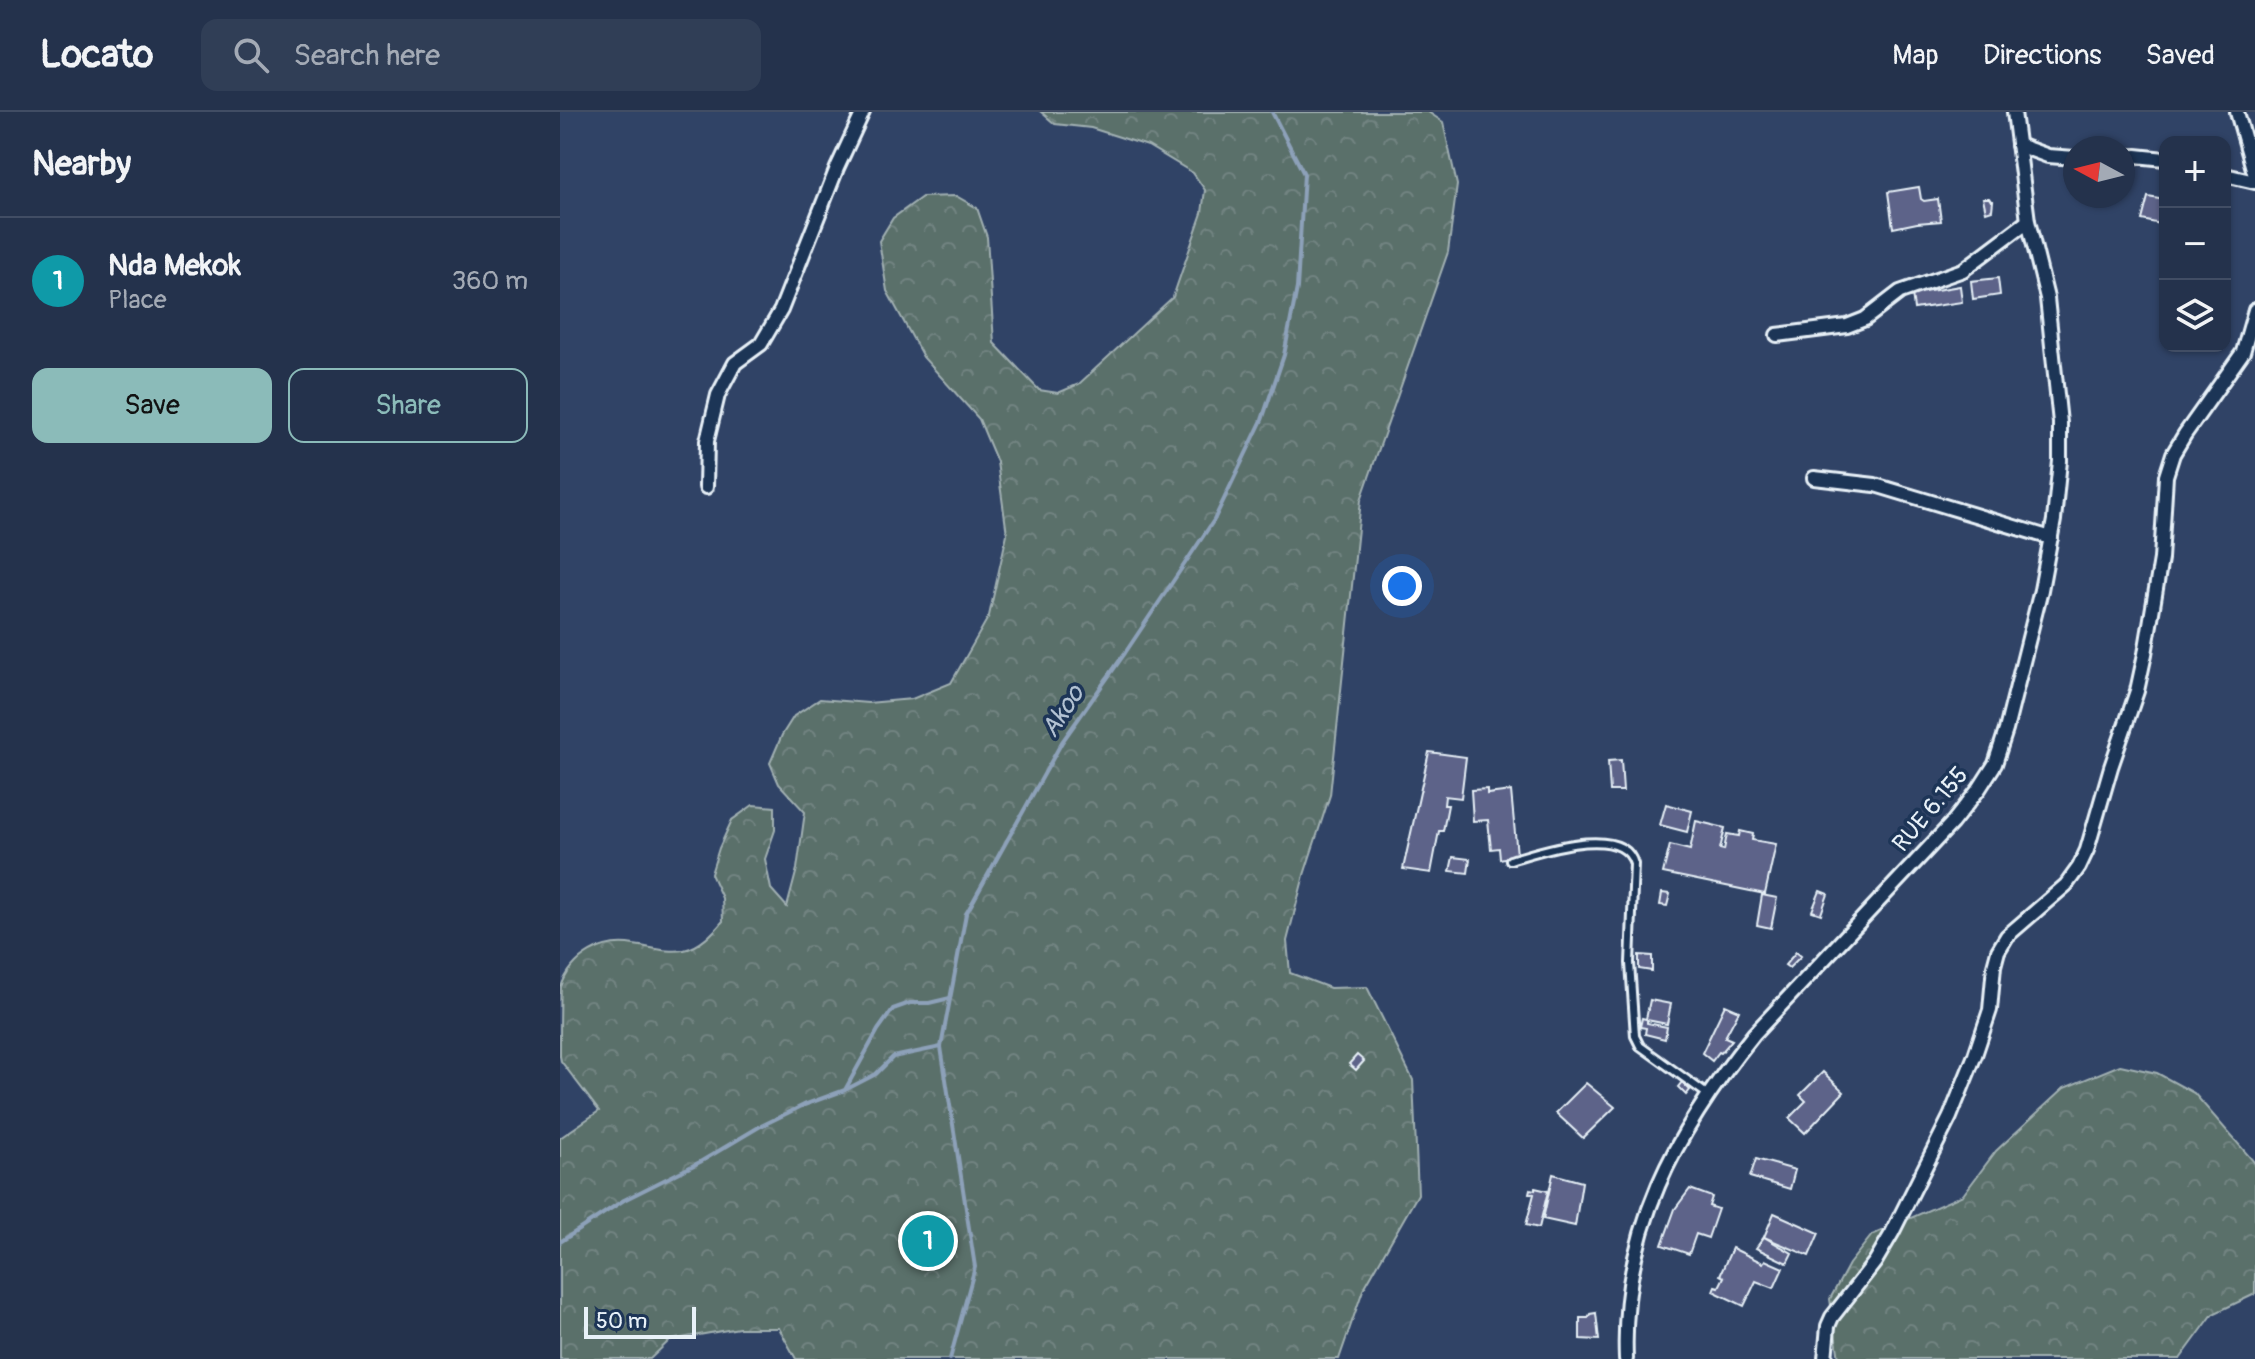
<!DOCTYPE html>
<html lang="en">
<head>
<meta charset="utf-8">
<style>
	:root { --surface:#24324c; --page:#303e56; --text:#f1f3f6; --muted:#a3aab5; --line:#414d64; --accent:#8bbbb9 }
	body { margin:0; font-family:Pangolin,sans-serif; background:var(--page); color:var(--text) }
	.controls { position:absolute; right:24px; top:24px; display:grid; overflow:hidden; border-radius:16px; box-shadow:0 2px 6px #0004 }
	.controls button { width:72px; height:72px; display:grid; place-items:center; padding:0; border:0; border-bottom:2px solid var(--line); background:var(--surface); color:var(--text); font:40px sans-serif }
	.compass { position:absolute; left:1503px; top:24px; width:72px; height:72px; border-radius:50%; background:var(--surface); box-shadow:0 2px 6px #0004; rotate:277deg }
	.scale { position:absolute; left:24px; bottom:20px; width:112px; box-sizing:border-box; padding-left:8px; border:4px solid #e8f1f8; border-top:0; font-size:22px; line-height:28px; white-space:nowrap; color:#e8f1f8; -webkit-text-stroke:6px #1d3557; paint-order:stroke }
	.you { position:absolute; left:842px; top:474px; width:28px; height:28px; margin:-20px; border:6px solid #fff; border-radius:50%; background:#1a73e8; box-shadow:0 0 0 12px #1a73e833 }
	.badge { display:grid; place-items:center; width:52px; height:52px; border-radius:50%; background:var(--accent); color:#fff; font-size:26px; font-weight:700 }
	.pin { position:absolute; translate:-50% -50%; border:4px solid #fff; box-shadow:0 2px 8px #0006 }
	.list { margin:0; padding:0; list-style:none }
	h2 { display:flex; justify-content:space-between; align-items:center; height:104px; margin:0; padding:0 32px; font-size:34px }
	h2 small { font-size:26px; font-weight:400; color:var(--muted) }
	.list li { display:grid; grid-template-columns:52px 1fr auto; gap:24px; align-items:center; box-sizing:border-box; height:128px; padding:0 32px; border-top:2px solid var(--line) }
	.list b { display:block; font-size:30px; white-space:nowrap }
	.list p { margin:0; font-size:26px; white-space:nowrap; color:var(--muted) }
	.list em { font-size:26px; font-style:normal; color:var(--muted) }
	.actions { display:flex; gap:16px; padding:24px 32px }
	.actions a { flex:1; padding:18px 0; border:2px solid var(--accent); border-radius:16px; text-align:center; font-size:28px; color:var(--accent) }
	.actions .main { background:var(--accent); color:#111 }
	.icon { flex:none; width:44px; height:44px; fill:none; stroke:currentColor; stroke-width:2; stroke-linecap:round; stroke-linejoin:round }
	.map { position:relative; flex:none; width:1695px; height:1247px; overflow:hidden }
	header { display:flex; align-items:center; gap:48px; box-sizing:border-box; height:112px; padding:0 40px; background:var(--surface); border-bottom:2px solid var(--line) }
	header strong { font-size:38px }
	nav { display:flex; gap:44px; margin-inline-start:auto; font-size:28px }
	.search { width:560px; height:72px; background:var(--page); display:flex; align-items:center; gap:20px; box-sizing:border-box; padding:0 28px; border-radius:16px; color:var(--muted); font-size:30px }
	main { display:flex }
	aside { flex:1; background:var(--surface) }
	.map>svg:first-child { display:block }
</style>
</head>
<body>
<header>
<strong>Locato</strong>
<div class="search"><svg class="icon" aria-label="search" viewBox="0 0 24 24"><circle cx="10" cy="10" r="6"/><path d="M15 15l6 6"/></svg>Search here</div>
<nav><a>Map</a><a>Directions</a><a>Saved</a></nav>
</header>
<main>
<aside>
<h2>Nearby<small></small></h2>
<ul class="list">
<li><span class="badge" style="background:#0f9aa8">1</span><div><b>Nda Mekok</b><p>Place</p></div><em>360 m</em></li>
</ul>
<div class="actions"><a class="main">Save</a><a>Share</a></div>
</aside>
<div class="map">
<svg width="1695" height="1247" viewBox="0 0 1695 1247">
	<defs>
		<pattern id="forest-crowns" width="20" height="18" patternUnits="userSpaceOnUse" patternTransform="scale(2)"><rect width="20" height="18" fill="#5a6f6b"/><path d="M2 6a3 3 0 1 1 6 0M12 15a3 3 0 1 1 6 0" fill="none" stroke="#728481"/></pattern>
	</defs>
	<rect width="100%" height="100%" fill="#304366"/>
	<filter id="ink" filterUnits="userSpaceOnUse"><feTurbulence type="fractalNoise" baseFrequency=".0125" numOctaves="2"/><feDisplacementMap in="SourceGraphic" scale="16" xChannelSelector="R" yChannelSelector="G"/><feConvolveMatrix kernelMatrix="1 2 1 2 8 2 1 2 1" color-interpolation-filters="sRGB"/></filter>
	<g filter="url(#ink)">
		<g fill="url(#forest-crowns)" stroke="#a1b0b2" stroke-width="2">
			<path d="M 481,0 L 868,0 L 883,10 L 897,73 L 888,140 L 801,388 L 770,683 L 744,763 L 727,829 L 730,861 L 770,876 L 807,875 L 853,968 L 858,1082 L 803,1178 L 779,1247 L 236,1247 L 219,1216 L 179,1216 L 110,1228 L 90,1247 L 0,1247 L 0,1026 L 39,999 L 1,949 L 0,944 C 0,927 0,890 1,875 C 12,844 43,827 74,833 C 91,835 107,841 124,838 C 140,835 153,821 163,809 L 162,786 L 151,762 L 159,736 L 172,708 L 193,693 L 215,695 L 215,718 L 205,747 L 211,777 L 227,795 L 237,757 L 245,700 L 219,672 L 210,651 L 222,623 L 234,604 L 260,587 L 308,591 L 352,587 L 391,571 L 429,504 L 447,422 L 437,350 L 419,307 L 363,245 L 327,179 L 319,129 L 333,106 L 362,85 L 396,84 L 417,96 L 427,125 L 434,231 L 479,278 L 498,281 L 519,272 L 613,185 L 642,101 L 645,78 L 633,61 L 588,34 L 531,16 L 495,12 Z"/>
			<path d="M 1560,953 L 1597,961 L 1634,981 L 1695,1051 L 1695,1182 L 1653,1202 L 1620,1247 L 1279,1247 L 1270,1187 L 1289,1152 L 1312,1123 L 1403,1083 L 1436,1039 L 1504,976 Z"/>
		</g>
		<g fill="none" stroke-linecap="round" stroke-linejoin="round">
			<g stroke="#8da1b9" stroke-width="4">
				<path d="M 287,977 L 316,962 L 333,945 L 381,935"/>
				<path d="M 0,1130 L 64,1088 L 140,1050 L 199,1015 L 244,993 L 285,978 L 318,918 L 333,897 L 350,891 L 369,891 L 390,886"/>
				<path d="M 390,1247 L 415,1155 L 381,935 L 406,802 L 502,630 L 565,541 L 654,408 L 702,308 L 724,243 L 737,176 L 744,62 L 712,0"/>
			</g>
		</g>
		<g fill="#5d6389" stroke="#e8f1f8" stroke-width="2">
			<path d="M 1359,75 L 1361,87 L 1364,89 L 1378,87 L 1381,109 L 1357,111 L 1333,116 L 1328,80 Z"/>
			<path d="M 1588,85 L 1605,88 L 1605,113 L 1582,108 Z"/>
			<path d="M 1423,86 L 1429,86 L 1431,89 L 1433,89 L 1432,98 L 1426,100 Z"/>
			<path d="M 1438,166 L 1440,183 L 1413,187 L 1411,169 Z"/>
			<path d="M 1400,174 L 1402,190 L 1354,197 L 1352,182 Z"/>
			<path d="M 869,640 L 906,645 L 901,686 L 885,684 L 884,693 L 888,693 L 883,719 L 879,719 L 871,761 L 843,757 Z"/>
			<path d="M 1061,648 L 1063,679 L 1050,679 L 1048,649 Z"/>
			<path d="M 927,677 L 927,682 L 951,679 L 957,743 L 940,747 L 939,736 L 931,737 L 928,708 L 913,709 L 911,678 Z"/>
			<path d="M 1106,692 L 1132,699 L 1127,720 L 1100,713 Z"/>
			<path d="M 1136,709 L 1165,716 L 1160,737 L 1164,738 L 1167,722 L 1179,724 L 1180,719 L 1193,722 L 1192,728 L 1216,732 L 1205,782 L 1103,761 L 1110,733 L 1130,738 Z"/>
			<path d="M 893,745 L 910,747 L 908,761 L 890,759 Z"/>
			<path d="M 1260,779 L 1268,782 L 1261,802 L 1252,799 Z"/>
			<path d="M 1102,781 L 1110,782 L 1107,794 L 1100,793 Z"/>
			<path d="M 1202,783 L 1217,786 L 1211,816 L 1197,813 Z"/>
			<path d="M 1236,840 L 1241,844 L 1229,856 L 1225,853 Z"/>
			<path d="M 1079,843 L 1092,844 L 1092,859 L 1079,857 Z"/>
			<path d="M 1090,888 L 1111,892 L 1107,912 L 1087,908 L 1087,911 L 1107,915 L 1105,927 L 1085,922 L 1086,916 L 1080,915 L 1082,906 L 1086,907 Z"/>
			<path d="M 1165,893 L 1179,899 L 1165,925 L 1172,928 L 1161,941 L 1159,940 L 1152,949 L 1142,941 Z"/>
			<path d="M 797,943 L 804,949 L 796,958 L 789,952 Z"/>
			<path d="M 1263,960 L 1284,980 L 1245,1021 L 1229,1006 L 1246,989 L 1240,983 Z"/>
			<path d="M 1122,970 L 1130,978 L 1126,983 L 1118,975 Z"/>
			<path d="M 1026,971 L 1055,995 L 1023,1026 L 996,1001 Z"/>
			<path d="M 1196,1047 L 1235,1058 L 1230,1077 L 1190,1065 Z"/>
			<path d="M 993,1062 L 1022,1070 L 1015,1114 L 983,1107 Z"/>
			<path d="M 975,1076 L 988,1079 L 979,1116 L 966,1113 L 974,1082 L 969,1081 L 970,1077 L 975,1078 Z"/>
			<path d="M 1130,1077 L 1152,1085 L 1149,1094 L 1158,1097 L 1148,1126 L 1136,1122 L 1129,1142 L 1102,1133 L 1115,1097 Z"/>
			<path d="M 1214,1101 L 1259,1121 L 1249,1144 L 1204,1125 Z"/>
			<path d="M 1204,1125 L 1232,1141 L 1227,1151 L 1196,1136 Z"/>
			<path d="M 1172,1136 L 1203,1151 L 1205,1148 L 1223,1156 L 1214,1176 L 1196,1169 L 1184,1194 L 1153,1179 L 1155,1174 L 1159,1175 L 1164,1165 L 1160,1163 Z"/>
			<path d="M 1036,1201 L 1039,1228 L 1020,1227 L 1020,1206 L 1028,1206 L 1030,1202 Z"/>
		</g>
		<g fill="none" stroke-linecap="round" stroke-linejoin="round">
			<g stroke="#e8f1f8" stroke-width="12">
				<path id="lane" d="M 950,748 C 978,740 1063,710 1074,752 L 1070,851 L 1075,924 L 1080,934 L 1148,983"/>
			</g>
			<g stroke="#e8f1f8" stroke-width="18">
				<g id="street">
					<path d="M 1677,0 L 1695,64"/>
					<path d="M 1458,33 L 1488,44 L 1515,46"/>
					<path d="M 1563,45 L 1576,44 L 1605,47"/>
					<path d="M 1665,63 L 1695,70"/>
					<path d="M 1217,223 L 1287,214 L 1305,207 L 1340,180 L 1403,158 L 1468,109"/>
					<path d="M 1254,366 L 1315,373 L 1491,426"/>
					<path d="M 146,375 L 147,329 L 158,283 L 175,251 L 201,232 L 221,198 L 277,56 L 303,0"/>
					<path d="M 1066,1247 C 1061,1118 1115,1020 1194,922 L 1392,711 L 1419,677 L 1435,652 L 1446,618 L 1481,478 L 1494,408 L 1500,349 L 1500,311 L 1487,186 L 1468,109 L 1454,0"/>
					<path d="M 1265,1247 L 1268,1214 L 1272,1205 L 1315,1150 L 1332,1121 L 1390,1005 L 1415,943 L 1430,898 L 1434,854 L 1438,839 L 1447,824 L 1506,773 L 1519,755 L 1527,738 L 1551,655 L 1577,579 L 1585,542 L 1601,447 L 1606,364 L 1613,342 L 1625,322 L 1683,240 L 1695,198"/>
				</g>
			</g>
			<use href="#lane" stroke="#1d3557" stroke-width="6"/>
			<use href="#street" stroke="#1d3557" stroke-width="12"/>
		</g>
	</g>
	<g text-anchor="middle" stroke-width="7" stroke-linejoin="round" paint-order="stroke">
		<g font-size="24" fill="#e8f1f8" stroke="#1d3557">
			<text transform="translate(1370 697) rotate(-50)" y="8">RUE 6.155</text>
		</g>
		<g font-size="26" font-style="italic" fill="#b3c2d3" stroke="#1d3557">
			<text transform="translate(502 599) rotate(-57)" y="9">Akoo</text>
		</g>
	</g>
</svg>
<div class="controls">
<button>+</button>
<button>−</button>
<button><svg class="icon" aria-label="layers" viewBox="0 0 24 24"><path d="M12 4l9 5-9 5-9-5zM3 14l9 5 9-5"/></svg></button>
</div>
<svg class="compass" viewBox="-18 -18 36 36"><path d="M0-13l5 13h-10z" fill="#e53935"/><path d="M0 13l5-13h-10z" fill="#a3aab5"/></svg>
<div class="scale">50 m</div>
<div class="you"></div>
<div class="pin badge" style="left:368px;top:1129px;background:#0f9aa8">1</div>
</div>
</main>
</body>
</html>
